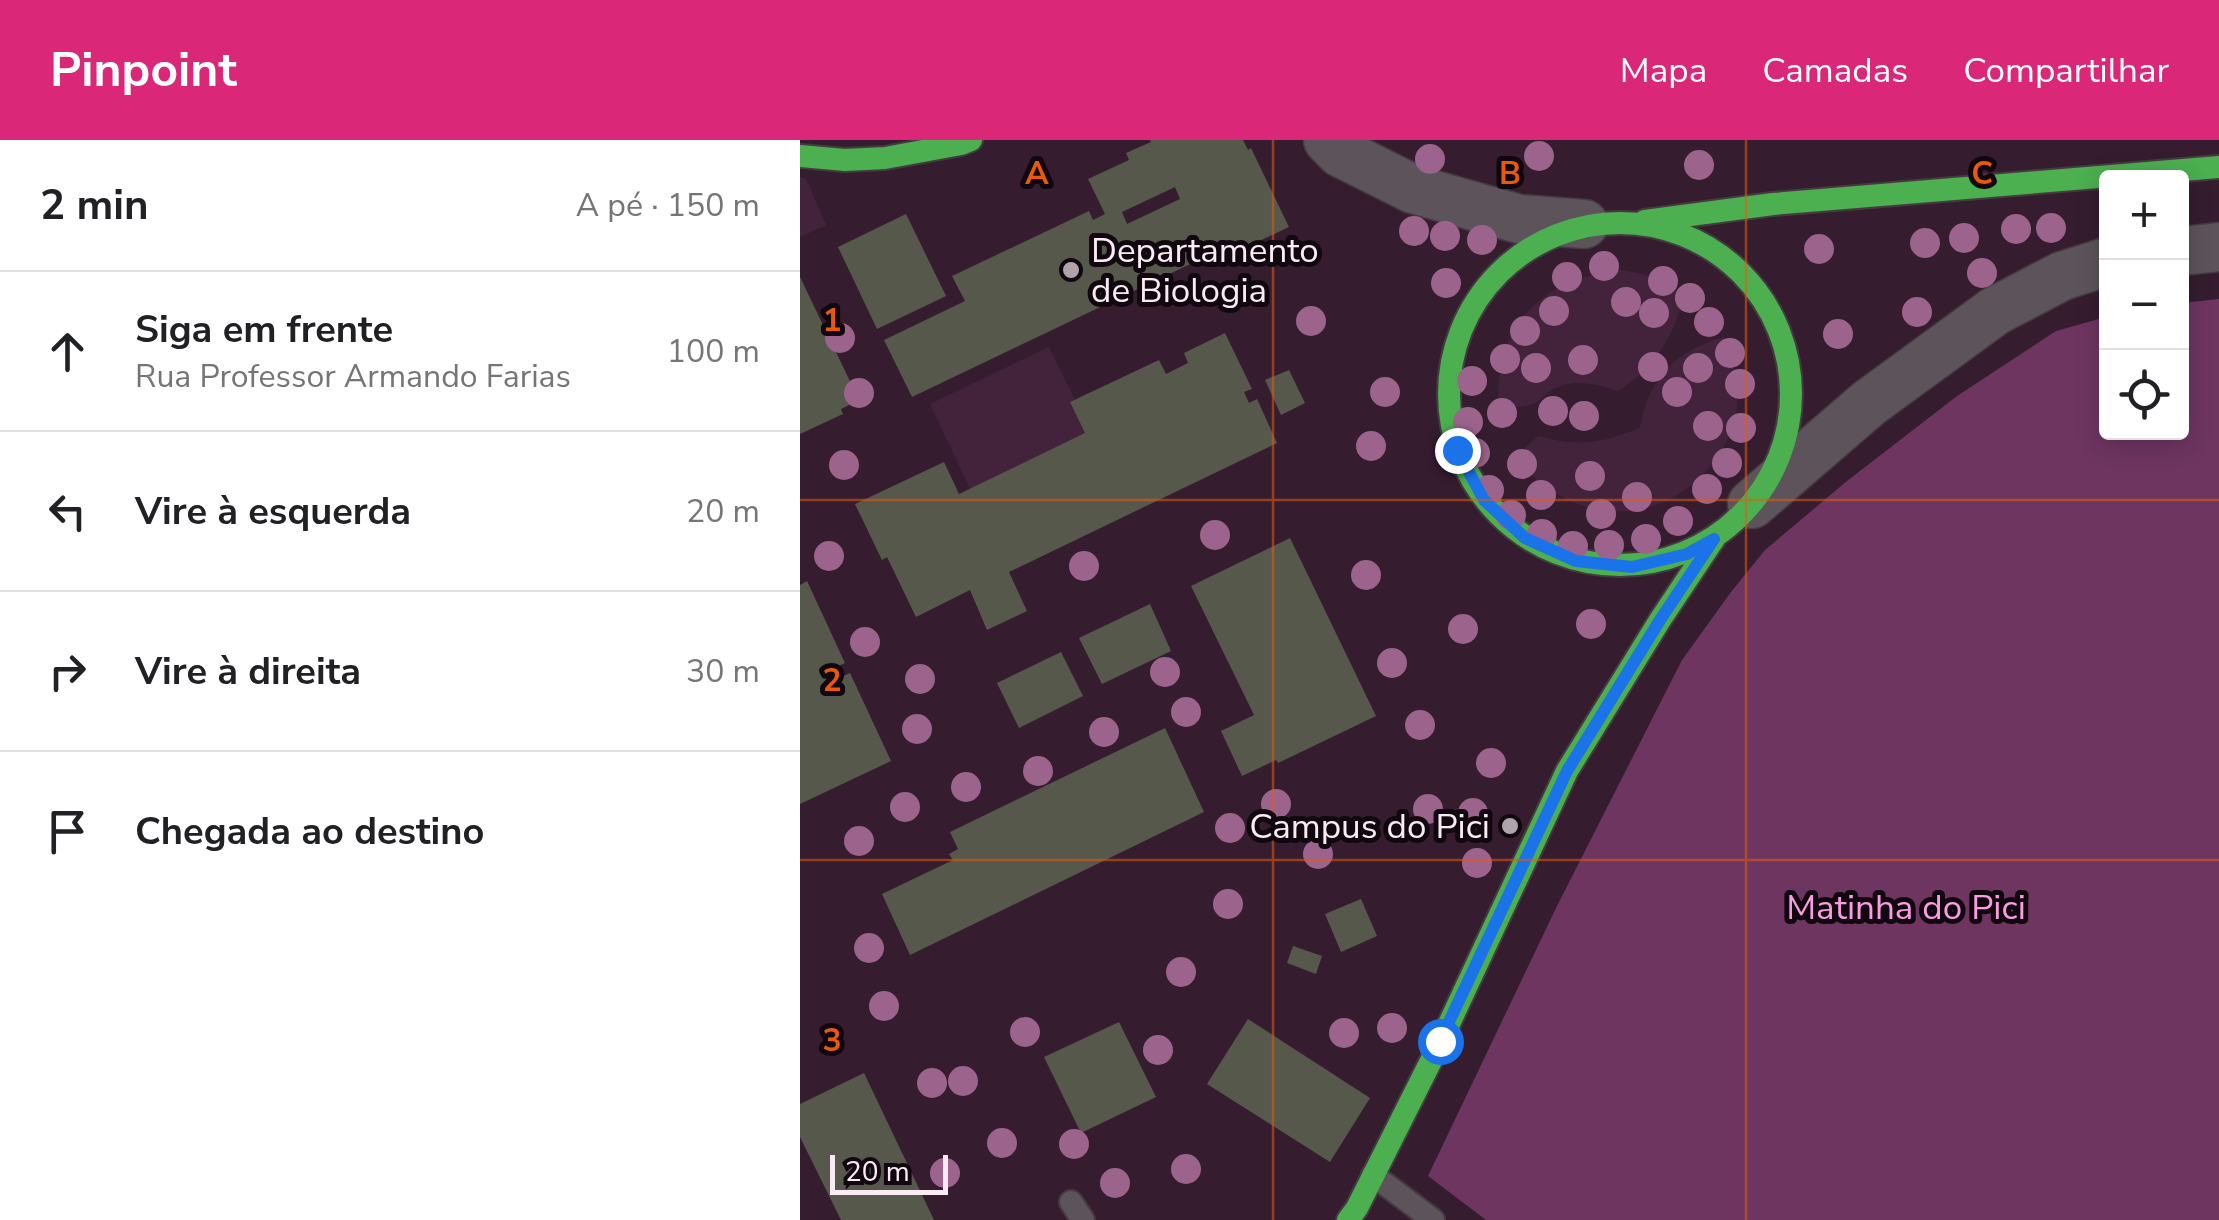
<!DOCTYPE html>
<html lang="pt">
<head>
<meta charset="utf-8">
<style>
	:root { --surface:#fff; --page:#f2f2f2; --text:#202124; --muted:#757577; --line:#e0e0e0; --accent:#db2777 }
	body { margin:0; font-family:"Nunito Sans",sans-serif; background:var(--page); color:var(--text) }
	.controls { position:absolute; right:30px; top:30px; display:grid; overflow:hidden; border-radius:10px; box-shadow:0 5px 25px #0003 }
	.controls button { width:90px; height:90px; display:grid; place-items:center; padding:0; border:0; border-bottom:2px solid var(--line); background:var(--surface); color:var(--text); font:50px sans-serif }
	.scale { position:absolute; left:30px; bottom:25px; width:118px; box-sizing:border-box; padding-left:10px; border:5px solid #f9eaf4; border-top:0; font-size:28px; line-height:35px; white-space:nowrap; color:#f9eaf4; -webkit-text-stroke:8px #11080f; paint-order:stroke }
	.stop { position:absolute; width:30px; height:30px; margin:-22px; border:8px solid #1a73e8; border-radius:50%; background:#fff }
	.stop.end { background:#1a73e8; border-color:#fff; box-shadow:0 2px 10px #0008 }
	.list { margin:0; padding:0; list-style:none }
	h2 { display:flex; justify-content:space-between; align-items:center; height:130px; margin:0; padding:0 40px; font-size:42px }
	h2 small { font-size:32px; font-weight:400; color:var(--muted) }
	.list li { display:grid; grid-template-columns:65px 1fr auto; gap:30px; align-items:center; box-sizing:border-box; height:160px; padding:0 40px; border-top:2px solid var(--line) }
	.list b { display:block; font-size:38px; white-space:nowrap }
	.list p { margin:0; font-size:32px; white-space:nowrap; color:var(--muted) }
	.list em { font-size:32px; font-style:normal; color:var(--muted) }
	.icon { flex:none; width:55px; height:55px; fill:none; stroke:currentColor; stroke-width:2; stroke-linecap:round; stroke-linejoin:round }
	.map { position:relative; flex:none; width:1419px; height:1080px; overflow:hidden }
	header { display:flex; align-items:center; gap:60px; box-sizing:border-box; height:140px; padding:0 50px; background:var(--accent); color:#fff }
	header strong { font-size:48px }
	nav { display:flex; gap:55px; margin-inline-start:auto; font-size:35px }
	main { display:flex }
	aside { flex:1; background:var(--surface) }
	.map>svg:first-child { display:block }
</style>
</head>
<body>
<header>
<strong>Pinpoint</strong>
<nav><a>Mapa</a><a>Camadas</a><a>Compartilhar</a></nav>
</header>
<main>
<aside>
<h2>2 min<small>A pé · 150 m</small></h2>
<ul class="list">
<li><svg class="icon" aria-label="ahead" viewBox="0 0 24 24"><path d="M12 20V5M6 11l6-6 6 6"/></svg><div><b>Siga em frente</b><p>Rua Professor Armando Farias</p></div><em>100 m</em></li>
<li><svg class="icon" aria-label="left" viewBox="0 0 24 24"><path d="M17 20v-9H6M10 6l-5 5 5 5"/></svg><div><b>Vire à esquerda</b></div><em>20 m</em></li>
<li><svg class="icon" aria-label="right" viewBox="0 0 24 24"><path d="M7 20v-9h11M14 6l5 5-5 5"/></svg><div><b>Vire à direita</b></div><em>30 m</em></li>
<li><svg class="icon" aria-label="arrive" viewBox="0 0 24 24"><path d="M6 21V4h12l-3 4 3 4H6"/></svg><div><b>Chegada ao destino</b></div></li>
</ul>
</aside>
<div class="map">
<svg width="1419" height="1080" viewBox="0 0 1419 1080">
	<rect width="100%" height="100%" fill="#2a1f27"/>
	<path fill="#351d2f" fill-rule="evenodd" d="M 0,0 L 1419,0 L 1419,1080 L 0,1080 ZM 1306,38 L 1382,38 L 1382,292 L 1306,292 Z"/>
	<g fill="#43233b">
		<path d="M 0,37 L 6,39 L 26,85 L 0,97 Z"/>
		<path d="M 821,130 C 845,134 864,140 885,152 C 875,195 855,227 818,251 C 797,244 774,238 753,249 C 746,253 740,262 733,264 C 724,268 709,267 699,268 C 692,187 742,138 821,130 Z"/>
		<path d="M 924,197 C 934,221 941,247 936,273 C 922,341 851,388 784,366 C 759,358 737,344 721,322 L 725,308 L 738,296 C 775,307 806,304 840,287 C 850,237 875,211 924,197 Z"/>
		<path d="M 249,207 L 291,293 L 171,351 L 130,264 Z"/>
	</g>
	<path fill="#6d3560" d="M 1419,159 L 1419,1080 L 686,1080 L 628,1036 L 757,766 L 882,520 L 931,452 L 965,410 L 1047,341 L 1157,256 L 1256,191 L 1306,177 L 1306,292 L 1382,292 L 1382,163 Z"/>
	<g fill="#57584c" fill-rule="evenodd">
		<path d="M 350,0 L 443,0 L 448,10 L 451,8 L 489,87 L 411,124 L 407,116 L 112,257 L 84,200 L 165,161 L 152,136 L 289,71 L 293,80 L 305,74 L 288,39 L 329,20 L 326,13 L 351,2 ZM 375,47 L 380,59 L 327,84 L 322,72 Z"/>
		<path d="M 106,74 L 146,156 L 77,189 L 38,107 Z"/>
		<path d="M 0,137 L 59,260 L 41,269 L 43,274 L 0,294 Z"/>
		<path d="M 425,193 L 452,249 L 444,252 L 449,263 L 457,259 L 477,303 L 209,432 L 227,471 L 187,490 L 170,450 L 116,477 L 87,417 L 82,420 L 55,364 L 144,322 L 159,354 L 285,293 L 270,262 L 359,220 L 366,234 L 388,223 L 384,213 Z"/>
		<path d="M 489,230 L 505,263 L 481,275 L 465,240 Z"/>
		<path d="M 490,398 L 576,576 L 478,623 L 476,620 L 442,636 L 421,591 L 454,575 L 391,446 Z"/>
		<path d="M 7,441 L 45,523 L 30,530 L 35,540 L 50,533 L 91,621 L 0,664 L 0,445 Z"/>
		<path d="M 350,464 L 371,511 L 302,544 L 279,498 Z"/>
		<path d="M 261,512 L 283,556 L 219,588 L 197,543 Z"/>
		<path d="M 365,588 L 404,672 L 110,815 L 82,754 L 153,720 L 149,714 L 158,709 L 150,692 Z"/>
		<path d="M 561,759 L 577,796 L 541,812 L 525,774 Z"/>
		<path d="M 493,806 L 522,816 L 516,834 L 487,823 Z"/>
		<path d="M 448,879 L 570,958 L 530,1022 L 407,944 Z"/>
		<path d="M 319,882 L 356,957 L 281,993 L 244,917 Z"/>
		<path d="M 64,933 L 134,1080 L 41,1080 L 0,997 L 0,964 Z"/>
	</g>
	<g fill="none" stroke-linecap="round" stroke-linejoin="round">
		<g stroke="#443b41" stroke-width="26">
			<g id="lane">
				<path d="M 573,1035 L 633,1080"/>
				<path d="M 271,1062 L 283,1080"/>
			</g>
		</g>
		<g stroke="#443b41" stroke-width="51">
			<g id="street">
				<path d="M 528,0 L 541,13 L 613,49 L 719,79 L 784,84"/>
				<path d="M 1382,111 L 1419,107"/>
				<path d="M 952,364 L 1069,263 L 1195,171 L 1262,136 L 1306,122"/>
			</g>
		</g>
		<g stroke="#443b41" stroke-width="26">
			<g id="fast">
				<path d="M 0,16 L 45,20 L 85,18 L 161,4 L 171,0"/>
				<path d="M 845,81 L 973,64 L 1419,27"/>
				<circle cx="820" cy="254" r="171"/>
				<path d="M 548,1080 L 557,1068 L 641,901 L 767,631 L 860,480 L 914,399"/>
			</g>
		</g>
		<use href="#lane" stroke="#5c545a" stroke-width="22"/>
		<use href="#street" stroke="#5c545a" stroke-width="48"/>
		<use href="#fast" stroke="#4caf50" stroke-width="22"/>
	</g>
	<g fill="#9c648d">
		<circle cx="739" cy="16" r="15"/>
		<circle cx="630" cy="19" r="15"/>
		<circle cx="899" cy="25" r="15"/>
		<circle cx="1251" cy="88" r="15"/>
		<circle cx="1216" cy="89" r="15"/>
		<circle cx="614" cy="91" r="15"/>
		<circle cx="645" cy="96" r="15"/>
		<circle cx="1164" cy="98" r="15"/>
		<circle cx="682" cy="100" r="15"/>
		<circle cx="1125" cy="103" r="15"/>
		<circle cx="1019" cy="109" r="15"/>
		<circle cx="804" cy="126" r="15"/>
		<circle cx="1182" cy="133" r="15"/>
		<circle cx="767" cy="137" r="15"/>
		<circle cx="863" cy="141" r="15"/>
		<circle cx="646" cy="143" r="15"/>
		<circle cx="890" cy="158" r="15"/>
		<circle cx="826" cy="162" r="15"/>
		<circle cx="754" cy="171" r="15"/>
		<circle cx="1117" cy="172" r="15"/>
		<circle cx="854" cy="173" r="15"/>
		<circle cx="511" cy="181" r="15"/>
		<circle cx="909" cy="182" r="15"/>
		<circle cx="725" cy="191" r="15"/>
		<circle cx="1038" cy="194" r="15"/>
		<circle cx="40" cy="198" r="15"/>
		<circle cx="930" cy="213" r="15"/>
		<circle cx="705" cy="219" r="15"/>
		<circle cx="783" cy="220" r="15"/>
		<circle cx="853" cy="227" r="15"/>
		<circle cx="736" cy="228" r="15"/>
		<circle cx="898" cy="228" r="15"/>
		<circle cx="672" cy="241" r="15"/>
		<circle cx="940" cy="244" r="15"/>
		<circle cx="585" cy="252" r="15"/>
		<circle cx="877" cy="252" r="15"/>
		<circle cx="59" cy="253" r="15"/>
		<circle cx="753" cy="271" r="15"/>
		<circle cx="702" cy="273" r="15"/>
		<circle cx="784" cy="276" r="15"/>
		<circle cx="668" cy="282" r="15"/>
		<circle cx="908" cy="286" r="15"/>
		<circle cx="941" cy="288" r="15"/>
		<circle cx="571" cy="306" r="15"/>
		<circle cx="675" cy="313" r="15"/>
		<circle cx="927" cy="323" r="15"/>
		<circle cx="722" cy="324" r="15"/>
		<circle cx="44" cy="325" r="15"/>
		<circle cx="790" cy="336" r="15"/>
		<circle cx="907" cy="349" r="15"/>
		<circle cx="689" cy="350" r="15"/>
		<circle cx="741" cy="355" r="15"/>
		<circle cx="837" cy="357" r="15"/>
		<circle cx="801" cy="374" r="15"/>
		<circle cx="711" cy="375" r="15"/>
		<circle cx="878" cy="381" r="15"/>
		<circle cx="742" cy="394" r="15"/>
		<circle cx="415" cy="395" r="15"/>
		<circle cx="846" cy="399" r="15"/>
		<circle cx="809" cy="405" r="15"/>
		<circle cx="773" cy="406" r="15"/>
		<circle cx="29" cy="416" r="15"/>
		<circle cx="284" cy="426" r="15"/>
		<circle cx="566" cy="435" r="15"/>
		<circle cx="791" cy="484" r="15"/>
		<circle cx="663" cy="489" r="15"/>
		<circle cx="65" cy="502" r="15"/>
		<circle cx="592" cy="523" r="15"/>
		<circle cx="365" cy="532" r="15"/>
		<circle cx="120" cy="539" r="15"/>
		<circle cx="386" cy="572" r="15"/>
		<circle cx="620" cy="585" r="15"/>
		<circle cx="117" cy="589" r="15"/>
		<circle cx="304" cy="592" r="15"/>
		<circle cx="691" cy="623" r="15"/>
		<circle cx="238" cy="631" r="15"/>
		<circle cx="166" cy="647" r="15"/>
		<circle cx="476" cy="664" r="15"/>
		<circle cx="105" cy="667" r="15"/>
		<circle cx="628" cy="669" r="15"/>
		<circle cx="673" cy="673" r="15"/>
		<circle cx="430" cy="688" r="15"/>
		<circle cx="59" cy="701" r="15"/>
		<circle cx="518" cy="714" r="15"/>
		<circle cx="677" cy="723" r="15"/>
		<circle cx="428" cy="764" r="15"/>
		<circle cx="69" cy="808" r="15"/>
		<circle cx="381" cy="832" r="15"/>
		<circle cx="84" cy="866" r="15"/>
		<circle cx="592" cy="888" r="15"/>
		<circle cx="225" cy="892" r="15"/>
		<circle cx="544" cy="893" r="15"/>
		<circle cx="358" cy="910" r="15"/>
		<circle cx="163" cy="941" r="15"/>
		<circle cx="132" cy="943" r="15"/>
		<circle cx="202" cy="1003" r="15"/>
		<circle cx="274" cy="1004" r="15"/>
		<circle cx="386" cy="1029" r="15"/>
		<circle cx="145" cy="1033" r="15"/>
		<circle cx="315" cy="1043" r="15"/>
	</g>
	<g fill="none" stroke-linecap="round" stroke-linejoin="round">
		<path stroke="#1a73e8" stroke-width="12" d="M 640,901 L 767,631 L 860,480 L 914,399 L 887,414 L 832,427 L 776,421 L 725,398 L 684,360 L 657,310"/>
	</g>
	<path fill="none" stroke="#e8590c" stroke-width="2.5" stroke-opacity="0.55" d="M 473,0 L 473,1080M 946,0 L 946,1080M 0,360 L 1419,360M 0,720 L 1419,720"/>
	<g fill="#b1a3ac" stroke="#11080f" stroke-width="4">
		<circle cx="271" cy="130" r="10"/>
		<circle cx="710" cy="686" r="10"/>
	</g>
	<g text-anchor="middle" stroke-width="10" stroke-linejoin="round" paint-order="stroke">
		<g font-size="35" fill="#f9eaf4" stroke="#11080f" text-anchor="start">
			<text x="291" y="122">Departamento<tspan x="291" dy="40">de Biologia</tspan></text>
			<text x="690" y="698" text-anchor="end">Campus do Pici</text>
		</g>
		<g font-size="35" fill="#f99ce0" stroke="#11080f">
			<text x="1106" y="779">Matinha do Pici</text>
		</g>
	</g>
	<g font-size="32" text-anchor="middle" font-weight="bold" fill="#e8590c" stroke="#11080f" stroke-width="10" stroke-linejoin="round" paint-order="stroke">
		<text x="237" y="44">A</text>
		<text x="710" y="44">B</text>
		<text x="1182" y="44">C</text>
		<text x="32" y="191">1</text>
		<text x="32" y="551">2</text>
		<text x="32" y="911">3</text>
	</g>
</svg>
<div class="controls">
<button>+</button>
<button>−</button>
<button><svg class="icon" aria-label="locate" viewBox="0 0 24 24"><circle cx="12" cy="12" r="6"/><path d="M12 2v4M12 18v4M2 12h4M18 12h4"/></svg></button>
</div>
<div class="scale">20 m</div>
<div class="stop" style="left:640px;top:901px"></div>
<div class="stop end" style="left:657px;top:310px"></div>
</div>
</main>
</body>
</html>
